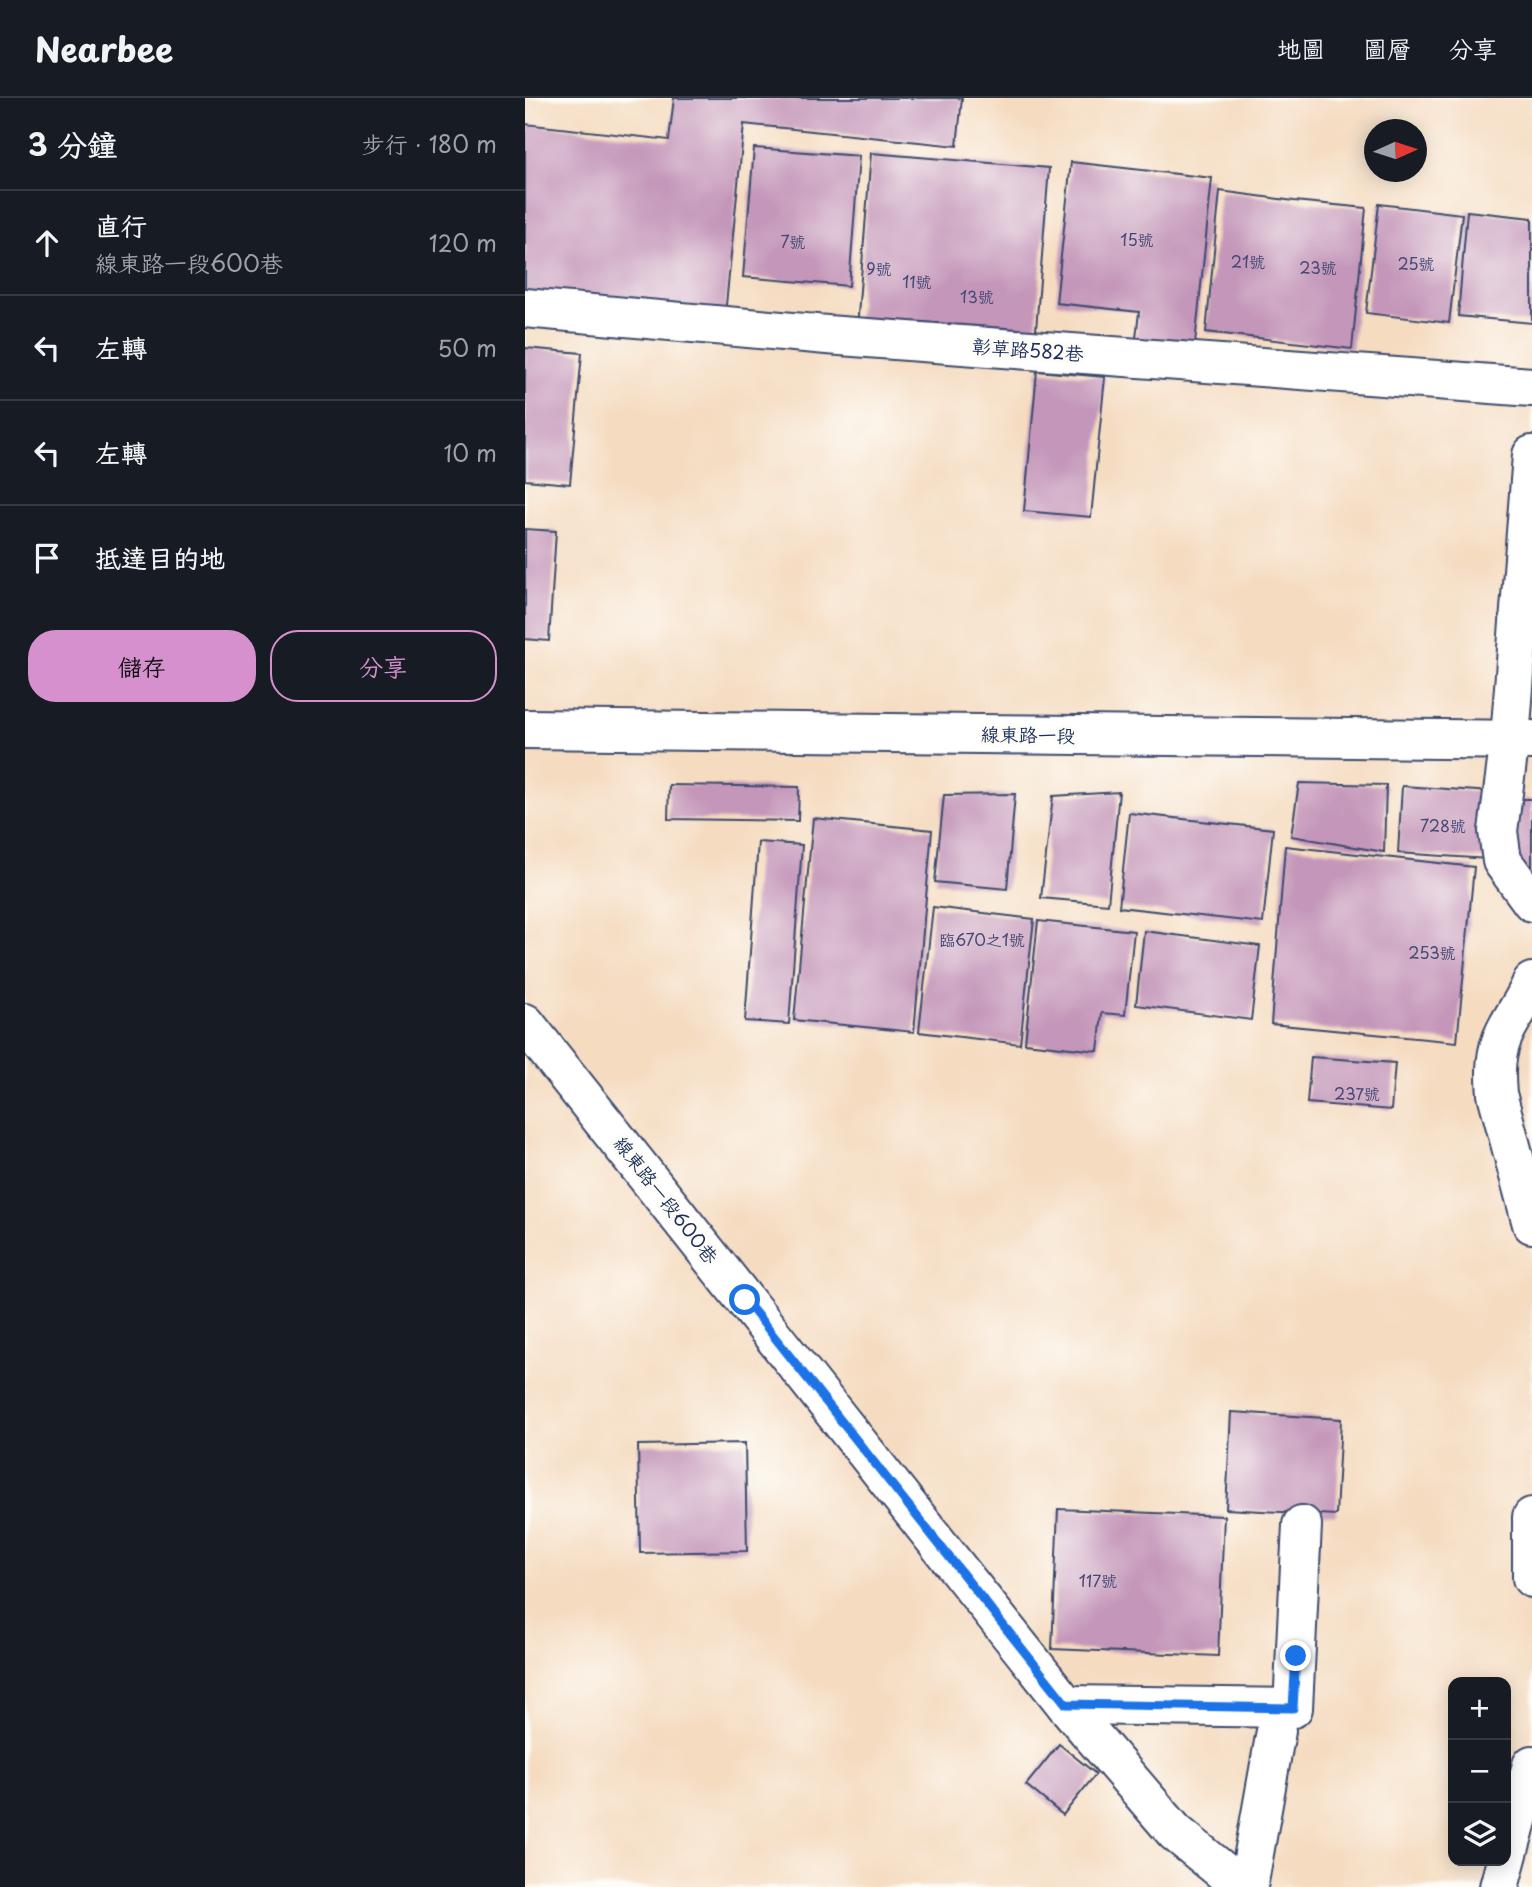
<!DOCTYPE html>
<html lang="zh-TW">
<head>
<meta charset="utf-8">
<style>
	:root { --surface:#171b24; --page:#242831; --text:#f1f3f6; --muted:#9ea1a6; --line:#363941; --accent:#d690ce }
	body { margin:0; font-family:"Playpen Sans","LXGW WenKai TC",sans-serif; background:var(--page); color:var(--text) }
	.controls { position:absolute; right:21px; bottom:21px; display:grid; overflow:hidden; border-radius:14px; box-shadow:0 4px 18px #0003 }
	.controls button { width:63px; height:63px; display:grid; place-items:center; padding:0; border:0; border-bottom:2px solid var(--line); background:var(--surface); color:var(--text); font:35px sans-serif }
	.compass { position:absolute; left:839px; top:21px; width:63px; height:63px; border-radius:50%; background:var(--surface); box-shadow:0 4px 18px #0003; rotate:87deg }
	.stop { position:absolute; width:21px; height:21px; margin:-16px; border:5px solid #1a73e8; border-radius:50%; background:#fff }
	.stop.end { background:#1a73e8; border-color:#fff; box-shadow:0 2px 7px #0008 }
	.list { margin:0; padding:0; list-style:none }
	h2 { display:flex; justify-content:space-between; align-items:center; height:91px; margin:0; padding:0 28px; font-size:30px }
	h2 small { font-size:23px; font-weight:400; color:var(--muted) }
	.list li { display:grid; grid-template-columns:46px 1fr auto; gap:21px; align-items:center; box-sizing:border-box; height:105px; padding:0 28px; border-top:2px solid var(--line) }
	.list b { display:block; font-size:26px; white-space:nowrap }
	.list p { margin:0; font-size:23px; white-space:nowrap; color:var(--muted) }
	.list em { font-size:23px; font-style:normal; color:var(--muted) }
	.actions { display:flex; gap:14px; padding:21px 28px }
	.actions a { flex:1; padding:16px 0; border:2px solid var(--accent); border-radius:28px; text-align:center; font-size:24px; color:var(--accent) }
	.actions .main { background:var(--accent); color:#111 }
	.icon { flex:none; width:38px; height:38px; fill:none; stroke:currentColor; stroke-width:2; stroke-linecap:round; stroke-linejoin:round }
	.map { position:relative; flex:none; width:1007px; height:1789px; overflow:hidden }
	header { display:flex; align-items:center; gap:42px; box-sizing:border-box; height:98px; padding:0 35px; background:var(--surface); border-bottom:2px solid var(--line) }
	header strong { font-size:33px }
	nav { display:flex; gap:38px; margin-inline-start:auto; font-size:24px }
	main { display:flex }
	aside { flex:1; background:var(--surface) }
	.map>svg:first-child { display:block }
</style>
</head>
<body>
<header>
<strong>Nearbee</strong>
<nav><a>地圖</a><a>圖層</a><a>分享</a></nav>
</header>
<main>
<aside>
<h2>3 分鐘<small>步行 · 180 m</small></h2>
<ul class="list">
<li><svg class="icon" aria-label="ahead" viewBox="0 0 24 24"><path d="M12 20V5M6 11l6-6 6 6"/></svg><div><b>直行</b><p>線東路一段600巷</p></div><em>120 m</em></li>
<li><svg class="icon" aria-label="left" viewBox="0 0 24 24"><path d="M17 20v-9H6M10 6l-5 5 5 5"/></svg><div><b>左轉</b></div><em>50 m</em></li>
<li><svg class="icon" aria-label="left" viewBox="0 0 24 24"><path d="M17 20v-9H6M10 6l-5 5 5 5"/></svg><div><b>左轉</b></div><em>10 m</em></li>
<li><svg class="icon" aria-label="arrive" viewBox="0 0 24 24"><path d="M6 21V4h12l-3 4 3 4H6"/></svg><div><b>抵達目的地</b></div></li>
</ul>
<div class="actions"><a class="main">儲存</a><a>分享</a></div>
</aside>
<div class="map">
<svg width="1007" height="1789" viewBox="0 0 1007 1789">
	<rect width="100%" height="100%" fill="#fdfcf7"/>
	<filter id="ink" filterUnits="userSpaceOnUse"><feTurbulence type="fractalNoise" baseFrequency=".0143" numOctaves="2"/><feDisplacementMap in="SourceGraphic" scale="14" xChannelSelector="R" yChannelSelector="G"/><feConvolveMatrix kernelMatrix="1 2 1 2 8 2 1 2 1" color-interpolation-filters="sRGB"/></filter>
	<filter id="wash" filterUnits="userSpaceOnUse"><feTurbulence type="fractalNoise" baseFrequency=".00686" numOctaves="4" result="noise"/><feDisplacementMap in="SourceGraphic" scale="28" xChannelSelector="R" yChannelSelector="G"/><feGaussianBlur stdDeviation="1.57" result="paint"/><feColorMatrix in="noise" values="0 0 0 0 0 0 0 0 0 0 0 0 0 0 0 0 0 1.4 0 .05"/><feComposite in="paint" operator="in"/></filter>
	<g filter="url(#wash)">
		<rect width="100%" height="100%" fill="#f5dcc1"/>
		<g id="blocks">
			<g fill="#c497ba">
				<path d="M 149,0 L 437,0 L 432,48 L 219,26 L 200,217 L 0,196 L 0,26 L 144,42 Z"/>
				<path d="M 229,50 L 334,58 L 324,188 L 218,179 Z"/>
				<path d="M 346,55 L 524,70 L 509,257 L 331,242 Z"/>
				<path d="M 546,64 L 687,80 L 670,246 L 611,240 L 614,214 L 531,205 Z"/>
				<path d="M 695,93 L 769,103 L 841,110 L 827,251 L 681,234 Z"/>
				<path d="M 854,106 L 937,116 L 924,225 L 841,215 Z"/>
				<path d="M 942,113 L 1007,120 L 1007,225 L 933,218 Z"/>
				<path d="M 0,250 L 57,255 L 45,386 L 0,382 Z"/>
				<path d="M 512,273 L 580,279 L 566,419 L 499,413 Z"/>
				<path d="M 0,431 L 31,433 L 24,543 L 0,541 Z"/>
				<path d="M 774,685 L 861,687 L 859,754 L 766,738 Z"/>
				<path d="M 144,687 L 274,689 L 273,723 L 143,721 Z"/>
				<path d="M 877,688 L 967,694 L 963,761 L 873,755 Z"/>
				<path d="M 594,694 L 583,806 L 516,800 L 528,698 Z"/>
				<path d="M 490,696 L 482,791 L 410,784 L 419,697 Z"/>
				<path d="M 984,701 L 1007,701 L 1007,794 L 984,767 Z"/>
				<path d="M 604,715 L 748,731 L 738,825 L 594,809 Z"/>
				<path d="M 288,720 L 407,732 L 389,934 L 269,922 Z"/>
				<path d="M 233,744 L 277,747 L 264,926 L 220,923 Z"/>
				<path d="M 760,748 L 949,769 L 932,944 L 746,926 Z"/>
				<path d="M 408,809 L 509,821 L 495,946 L 394,934 Z"/>
				<path d="M 513,823 L 609,833 L 600,917 L 577,915 L 573,953 L 500,945 Z"/>
				<path d="M 619,833 L 735,848 L 726,922 L 611,907 Z"/>
				<path d="M 786,959 L 870,965 L 866,1012 L 782,1005 Z"/>
				<path d="M 706,1314 L 816,1321 L 811,1417 L 701,1411 Z"/>
				<path d="M 220,1345 L 222,1453 L 115,1455 L 113,1347 Z"/>
				<path d="M 533,1411 L 699,1418 L 693,1558 L 527,1551 Z"/>
				<path d="M 534,1646 L 571,1676 L 538,1717 L 501,1687 Z"/>
			</g>
		</g>
	</g>
	<g filter="url(#ink)">
		<use href="#blocks" fill-opacity="0" stroke="#3c496d" stroke-width="2"/>
		<g fill="none" stroke-linecap="round" stroke-linejoin="round">
			<g stroke="#3c496d" stroke-width="42">
				<g id="minor">
					<path d="M 0,210 L 302,237 L 1007,289"/>
					<path d="M 1007,357 L 985,641 L 973,733 L 977,763 L 1007,804"/>
					<path d="M 1007,884 C 1000,903 988,917 980,934 C 970,954 970,974 972,996 L 1007,1126"/>
					<path d="M 0,925 L 541,1607 L 650,1734 L 717,1789"/>
					<path d="M 1007,1419 L 1007,1480"/>
					<path d="M 541,1607 L 768,1610 L 777,1427"/>
					<path d="M 723,1789 L 751,1633"/>
					<path d="M 974,1789 L 1007,1667"/>
				</g>
			</g>
			<g stroke="#3c496d" stroke-width="42">
				<path id="major" d="M 0,631 L 1007,642"/>
			</g>
			<use href="#minor" stroke="#fff" stroke-width="38"/>
			<use href="#major" stroke="#fff" stroke-width="38"/>
		</g>
	</g>
	<g fill="none" stroke-linecap="round" stroke-linejoin="round" filter="url(#ink)">
		<path stroke="#1a73e8" stroke-width="9" d="M 220,1202 L 541,1606 L 768,1610 L 771,1558"/>
	</g>
	<g text-anchor="middle" stroke-width="7" stroke-linejoin="round" paint-order="stroke">
		<g font-size="16" fill="#454975">
			<text x="612" y="148">15號</text>
			<text x="268" y="150">7號</text>
			<text x="723" y="170">21號</text>
			<text x="891" y="172">25號</text>
			<text x="793" y="176">23號</text>
			<text x="354" y="177">9號</text>
			<text x="392" y="190">11號</text>
			<text x="452" y="205">13號</text>
			<text x="918" y="734">728號</text>
			<text x="457" y="848">臨670之1號</text>
			<text x="907" y="861">253號</text>
			<text x="832" y="1002">237號</text>
			<text x="573" y="1489">117號</text>
		</g>
		<g font-size="19" fill="#1b2f5e" stroke="#fdfcf7">
			<text transform="translate(503 252) rotate(4)" y="7">彰草路582巷</text>
			<text transform="translate(503 637) rotate(1)" y="7">線東路一段</text>
			<text transform="translate(141 1102) rotate(52)" y="7">線東路一段600巷</text>
		</g>
	</g>
</svg>
<div class="controls">
<button>+</button>
<button>−</button>
<button><svg class="icon" aria-label="layers" viewBox="0 0 24 24"><path d="M12 4l9 5-9 5-9-5zM3 14l9 5 9-5"/></svg></button>
</div>
<svg class="compass" viewBox="-18 -18 36 36"><path d="M0-13l5 13h-10z" fill="#e53935"/><path d="M0 13l5-13h-10z" fill="#9ea1a6"/></svg>
<div class="stop" style="left:220px;top:1202px"></div>
<div class="stop end" style="left:771px;top:1558px"></div>
</div>
</main>
</body>
</html>
